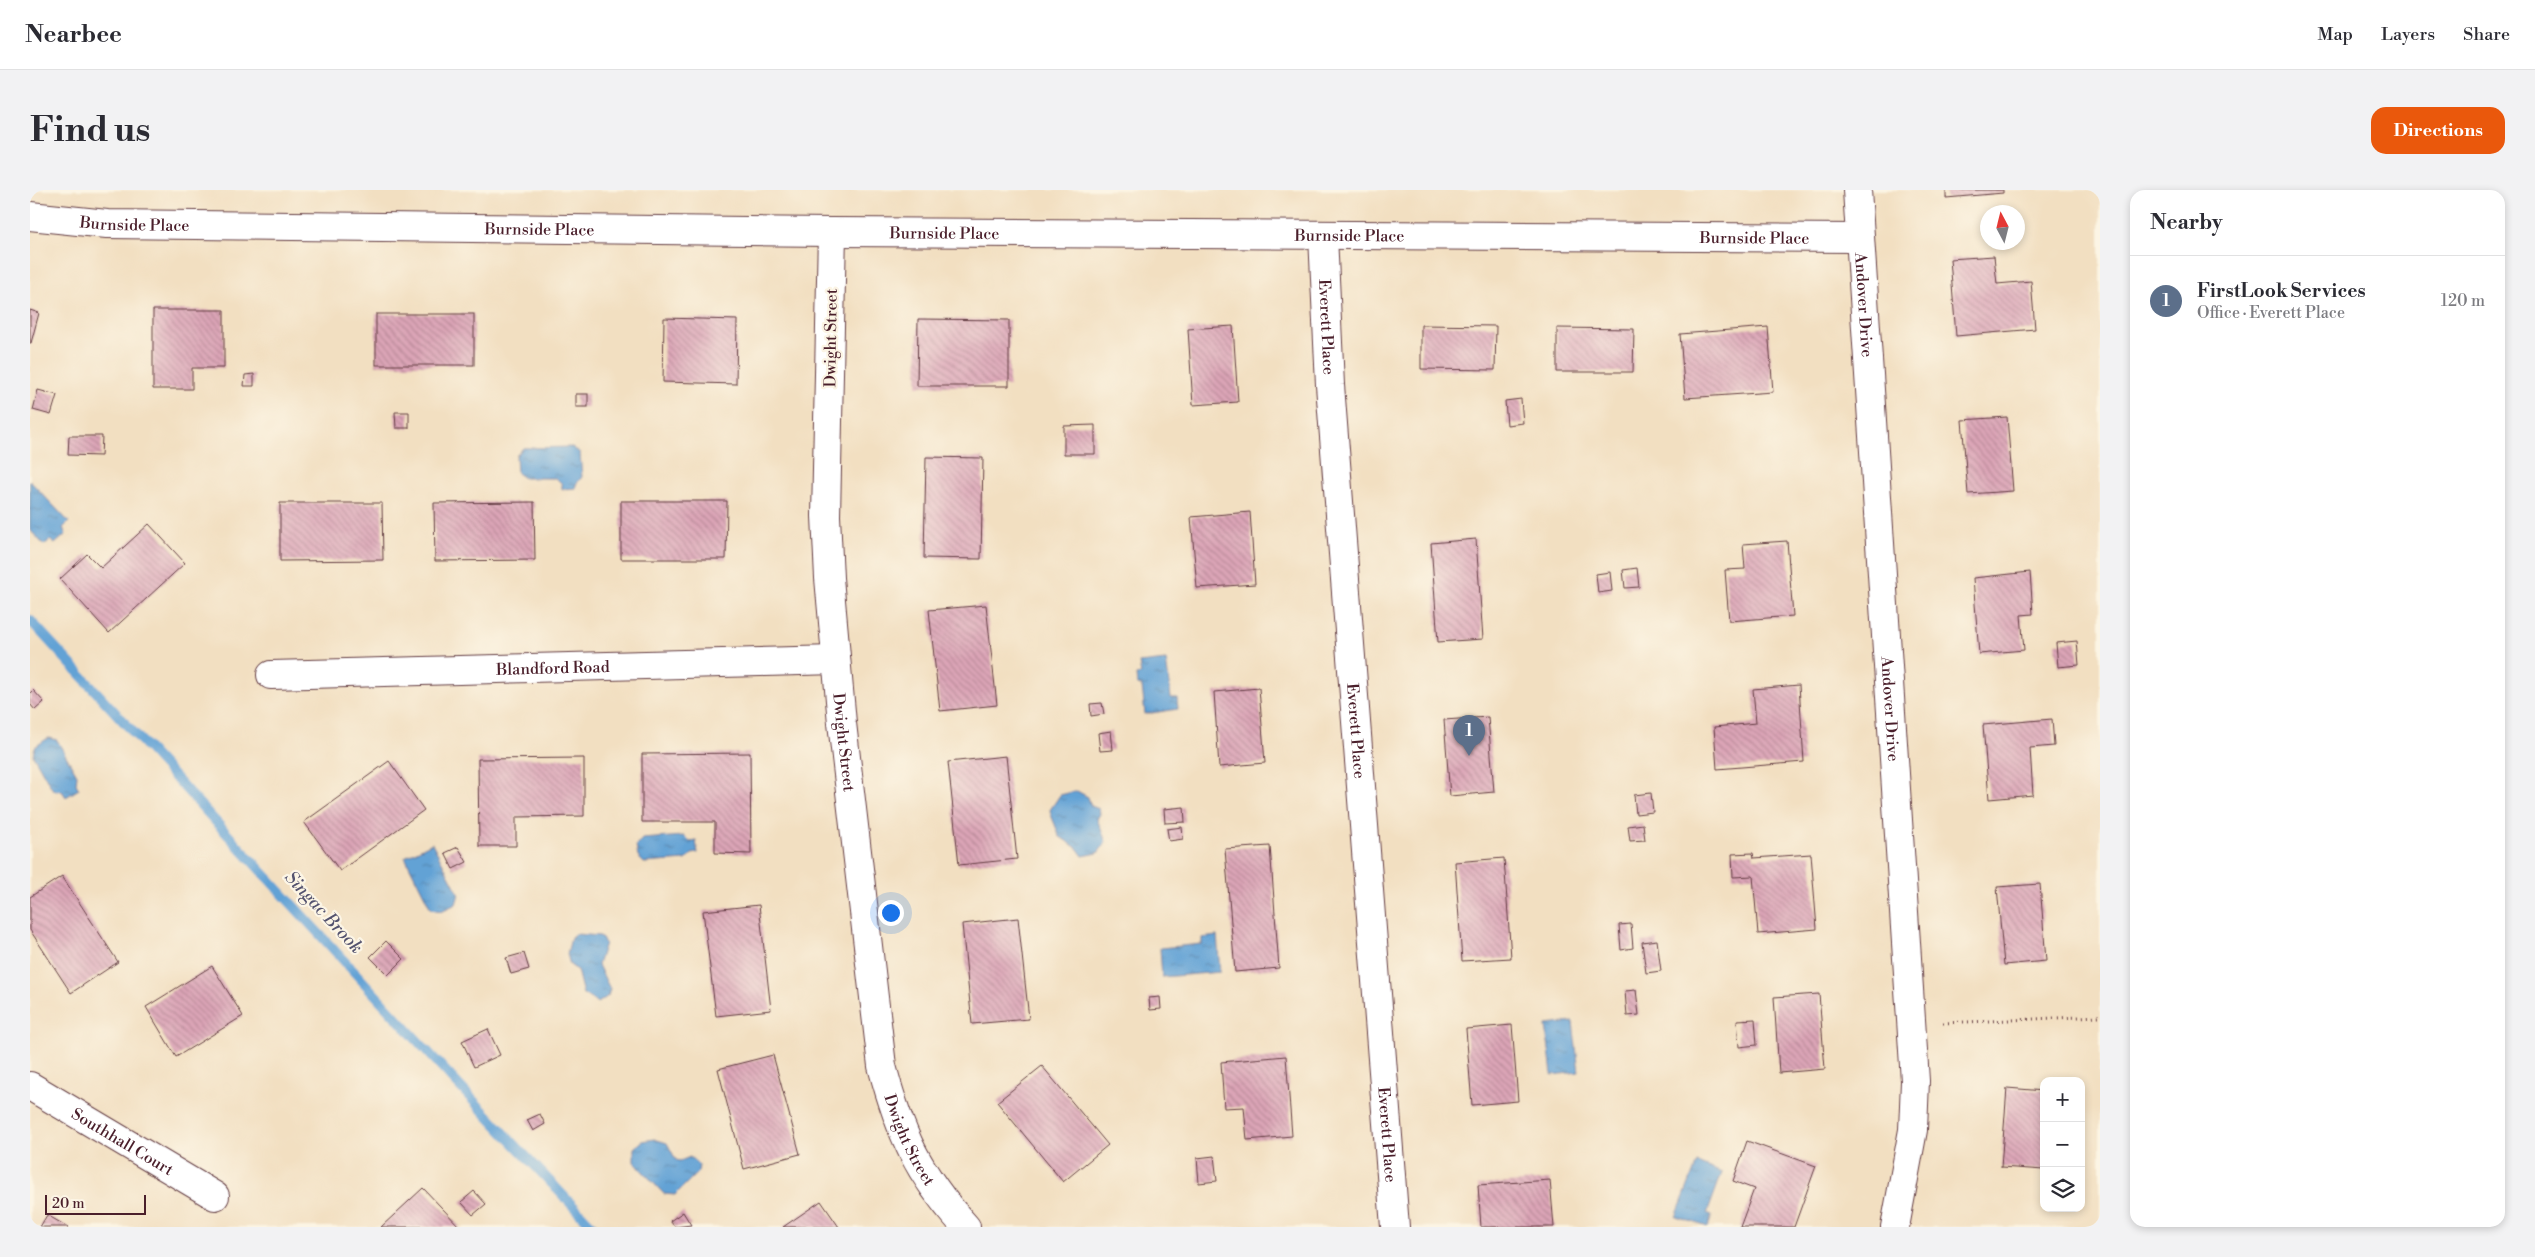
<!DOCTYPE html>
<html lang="en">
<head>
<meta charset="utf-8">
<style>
	:root { --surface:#fff; --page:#f2f2f3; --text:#2b2b33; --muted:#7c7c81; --line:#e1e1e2; --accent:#ea580c }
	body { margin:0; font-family:"Libre Bodoni",serif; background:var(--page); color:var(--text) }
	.controls { position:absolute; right:15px; bottom:15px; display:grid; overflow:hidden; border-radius:10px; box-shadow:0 2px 8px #0003 }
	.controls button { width:45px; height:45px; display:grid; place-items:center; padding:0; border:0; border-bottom:1px solid var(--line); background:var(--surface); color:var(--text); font:25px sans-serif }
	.compass { position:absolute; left:1950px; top:15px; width:45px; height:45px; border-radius:50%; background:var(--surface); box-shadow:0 2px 8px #0003; rotate:353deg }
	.scale { position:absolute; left:15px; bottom:12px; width:101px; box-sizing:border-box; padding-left:5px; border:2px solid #4a1f2b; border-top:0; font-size:14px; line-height:18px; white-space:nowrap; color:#4a1f2b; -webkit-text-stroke:4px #fcf5e5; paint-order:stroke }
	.you { position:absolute; left:860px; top:722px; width:18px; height:18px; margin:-12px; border:4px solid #fff; border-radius:50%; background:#1a73e8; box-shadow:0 0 0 8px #1a73e833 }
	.badge { display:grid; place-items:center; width:32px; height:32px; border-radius:50%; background:var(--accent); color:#fff; font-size:16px; font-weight:700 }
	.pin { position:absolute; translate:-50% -41px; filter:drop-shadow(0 1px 2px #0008) }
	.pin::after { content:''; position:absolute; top:26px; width:18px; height:15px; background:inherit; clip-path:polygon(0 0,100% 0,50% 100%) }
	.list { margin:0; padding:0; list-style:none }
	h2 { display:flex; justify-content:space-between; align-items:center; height:65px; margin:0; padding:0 20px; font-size:21px }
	h2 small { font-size:16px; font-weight:400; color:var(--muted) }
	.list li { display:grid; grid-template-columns:32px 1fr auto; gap:15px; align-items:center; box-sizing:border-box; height:90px; padding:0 20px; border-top:1px solid var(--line) }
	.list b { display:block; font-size:19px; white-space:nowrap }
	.list p { margin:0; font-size:16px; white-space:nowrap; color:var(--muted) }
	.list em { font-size:16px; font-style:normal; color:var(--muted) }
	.icon { flex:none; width:28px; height:28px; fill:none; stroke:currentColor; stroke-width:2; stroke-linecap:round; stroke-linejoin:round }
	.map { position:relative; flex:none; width:2070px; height:1037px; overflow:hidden; border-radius:15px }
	header { display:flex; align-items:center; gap:30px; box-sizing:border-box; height:70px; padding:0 25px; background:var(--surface); border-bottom:1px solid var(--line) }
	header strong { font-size:24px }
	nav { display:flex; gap:28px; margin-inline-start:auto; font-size:18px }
	.intro { display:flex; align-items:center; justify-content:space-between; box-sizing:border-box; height:120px; padding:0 30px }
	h1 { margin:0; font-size:35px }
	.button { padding:12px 22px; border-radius:15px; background:var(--accent); color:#fff; font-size:18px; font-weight:700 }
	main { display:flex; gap:30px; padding:0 30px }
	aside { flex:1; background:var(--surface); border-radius:15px; box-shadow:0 2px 8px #0003 }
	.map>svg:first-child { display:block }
</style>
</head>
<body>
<header>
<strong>Nearbee</strong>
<nav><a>Map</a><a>Layers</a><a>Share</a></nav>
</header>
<div class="intro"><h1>Find us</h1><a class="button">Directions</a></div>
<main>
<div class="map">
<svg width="2070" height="1037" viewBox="0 0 2070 1037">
	<defs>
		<pattern id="water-ripples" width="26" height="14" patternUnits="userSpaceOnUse" patternTransform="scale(1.25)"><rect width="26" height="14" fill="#62a2d5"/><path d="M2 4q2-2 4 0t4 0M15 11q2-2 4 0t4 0" fill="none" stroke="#5383ad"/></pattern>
		<pattern id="building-back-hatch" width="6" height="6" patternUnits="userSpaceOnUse" patternTransform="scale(1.25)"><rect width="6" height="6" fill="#dca5b7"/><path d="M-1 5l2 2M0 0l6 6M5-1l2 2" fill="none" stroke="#b48695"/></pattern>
	</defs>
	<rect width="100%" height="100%" fill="#fcf5e5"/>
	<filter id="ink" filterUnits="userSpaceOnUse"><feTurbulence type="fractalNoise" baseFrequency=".02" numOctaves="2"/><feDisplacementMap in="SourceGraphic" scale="10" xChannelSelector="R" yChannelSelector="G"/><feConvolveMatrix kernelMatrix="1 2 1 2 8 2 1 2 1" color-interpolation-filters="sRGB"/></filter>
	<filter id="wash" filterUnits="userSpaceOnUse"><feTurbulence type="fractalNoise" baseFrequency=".0096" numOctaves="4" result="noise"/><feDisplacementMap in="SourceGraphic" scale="20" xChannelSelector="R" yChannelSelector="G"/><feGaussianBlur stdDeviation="1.12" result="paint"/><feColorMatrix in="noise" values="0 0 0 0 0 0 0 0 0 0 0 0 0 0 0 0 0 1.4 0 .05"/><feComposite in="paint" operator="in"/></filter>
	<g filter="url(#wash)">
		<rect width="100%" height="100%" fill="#f2dfc1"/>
		<g fill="url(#water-ripples)" stroke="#566080">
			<path d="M 542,257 L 550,263 L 552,287 L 546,294 L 546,298 L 532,299 L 532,294 L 526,288 L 494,288 L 487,283 L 486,266 L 493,258 Z"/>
			<path d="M 0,291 L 39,332 L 33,338 L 36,344 L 25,354 L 20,350 L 14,355 L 0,340 Z"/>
			<path d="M 1136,470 L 1141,508 L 1147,508 L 1148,519 L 1115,524 L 1112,496 L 1107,495 L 1106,485 L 1111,484 L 1109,473 Z"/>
			<path d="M 18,548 L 27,550 L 47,585 L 46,594 L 49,599 L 36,607 L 32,601 L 23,600 L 3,565 L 5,557 Z"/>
			<path d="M 1047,601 L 1058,607 L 1061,616 L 1069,619 L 1070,624 L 1067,629 L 1076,652 L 1068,663 L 1053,666 L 1047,658 L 1029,646 C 1027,637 1022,630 1020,620 L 1030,605 Z"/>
			<path d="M 654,646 L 660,652 L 666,651 L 668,663 L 662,664 L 656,670 L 614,673 L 608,667 L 606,656 L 612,649 Z"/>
			<path d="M 402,653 L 429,704 L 426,714 L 411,721 L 401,719 L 375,667 Z"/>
			<path d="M 546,744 L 570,746 L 575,753 L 568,775 L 580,799 L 578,806 L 568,813 L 553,804 L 547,780 L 540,775 L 537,764 L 541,748 Z"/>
			<path d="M 1187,746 L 1190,782 L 1132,787 L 1130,758 L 1172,754 L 1172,748 Z"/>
			<path d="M 1543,832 L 1549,882 L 1522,885 L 1516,835 Z"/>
			<path d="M 624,949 L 637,953 L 646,970 L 650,971 L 660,967 L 669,975 L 668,982 L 645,1005 L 634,1004 L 604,972 L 604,958 L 613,951 Z"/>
			<path d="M 1667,973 L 1692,983 L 1677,1024 L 1682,1026 L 1678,1037 L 1646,1027 Z"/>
		</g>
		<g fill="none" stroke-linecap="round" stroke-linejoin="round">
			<path stroke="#62a2d5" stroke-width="10" d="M 0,430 L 421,887 L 563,1037"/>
		</g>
		<g id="blocks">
			<g fill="url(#building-back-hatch)">
				<path d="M 1916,0 L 1973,0 L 1973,3 L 1916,8 Z"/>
				<path d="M 1964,66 L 1967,94 L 2001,91 L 2005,139 L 1926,146 L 1920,69 Z"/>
				<path d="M 0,120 L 9,123 L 1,153 L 0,153 Z"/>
				<path d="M 123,120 L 194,120 L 194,178 L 162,178 L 162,199 L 123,199 Z"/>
				<rect x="346" y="124" width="98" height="51"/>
				<path d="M 634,128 L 707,130 L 706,194 L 633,192 Z"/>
				<path d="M 888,129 L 979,130 L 979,196 L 887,196 Z"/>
				<path d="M 1391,135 L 1466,136 L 1465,180 L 1391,179 Z"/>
				<path d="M 1203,136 L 1208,212 L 1163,215 L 1158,139 Z"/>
				<path d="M 1738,137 L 1743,202 L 1655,208 L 1650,144 Z"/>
				<path d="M 1527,138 L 1604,139 L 1603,182 L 1527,182 Z"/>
				<path d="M 224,184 L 224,196 L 214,196 L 215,185 Z"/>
				<path d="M 8,200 L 27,205 L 21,225 L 3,220 Z"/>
				<rect x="546" y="204" width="12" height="13"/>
				<path d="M 1491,209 L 1493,233 L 1477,235 L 1475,211 Z"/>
				<path d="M 365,222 L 379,222 L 379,238 L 366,238 Z"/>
				<path d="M 1977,227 L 1983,301 L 1938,304 L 1932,230 Z"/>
				<path d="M 1065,235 L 1065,264 L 1034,264 L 1034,236 Z"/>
				<path d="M 39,246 L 72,246 L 71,266 L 38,265 Z"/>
				<path d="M 896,267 L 953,268 L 951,369 L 894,368 Z"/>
				<path d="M 591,311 L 697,311 L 696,369 L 591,369 Z"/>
				<path d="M 504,312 L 505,370 L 405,371 L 404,313 Z"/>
				<path d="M 250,313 L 352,313 L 353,370 L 250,371 Z"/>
				<path d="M 1220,322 L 1225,394 L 1167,398 L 1161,327 Z"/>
				<path d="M 119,334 L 155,373 L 79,443 L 30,389 L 57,364 L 71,378 Z"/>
				<path d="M 1446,349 L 1453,449 L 1408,452 L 1401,353 Z"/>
				<path d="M 1757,351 L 1763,426 L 1699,431 L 1695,380 L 1715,379 L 1713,354 Z"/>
				<path d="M 1607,378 L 1609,397 L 1595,398 L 1593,380 Z"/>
				<path d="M 1580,382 L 1582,401 L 1568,403 L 1566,384 Z"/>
				<path d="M 2000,382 L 2003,424 L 1991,425 L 1994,460 L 1949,464 L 1943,388 Z"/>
				<path d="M 956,415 L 967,515 L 910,521 L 899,420 Z"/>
				<path d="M 2047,451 L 2049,475 L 2028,477 L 2026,453 Z"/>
				<path d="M 1769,495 L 1774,572 L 1687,579 L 1684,537 L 1726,533 L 1723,499 Z"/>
				<path d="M 1229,498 L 1235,573 L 1189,577 L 1184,502 Z"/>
				<path d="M 3,500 L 14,512 L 5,520 L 0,514 L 0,503 Z"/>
				<path d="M 1072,513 L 1074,524 L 1061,526 L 1060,514 Z"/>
				<path d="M 1458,527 L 1464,602 L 1420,606 L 1414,530 Z"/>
				<path d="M 2022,529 L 2024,556 L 2000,558 L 2003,605 L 1959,609 L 1953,535 Z"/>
				<path d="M 1081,541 L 1083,560 L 1070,561 L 1068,543 Z"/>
				<path d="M 720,563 L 721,664 L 685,663 L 685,632 L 612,632 L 612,564 Z"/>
				<path d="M 976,566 L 987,669 L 929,675 L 918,572 Z"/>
				<path d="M 554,568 L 554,626 L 486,627 L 486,656 L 449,656 L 448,569 Z"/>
				<path d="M 359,571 L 394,620 L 310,681 L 274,632 Z"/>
				<path d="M 1621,603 L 1623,622 L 1606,624 L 1604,605 Z"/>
				<path d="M 1154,617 L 1155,632 L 1135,633 L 1134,619 Z"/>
				<path d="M 1613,634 L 1615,650 L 1600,651 L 1598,636 Z"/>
				<path d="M 1152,637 L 1153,649 L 1139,651 L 1137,639 Z"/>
				<path d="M 1240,656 L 1249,778 L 1205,782 L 1195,659 Z"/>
				<path d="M 428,657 L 437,672 L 423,679 L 415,663 Z"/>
				<path d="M 1723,663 L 1724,668 L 1781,664 L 1787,739 L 1728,744 L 1723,686 L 1703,687 L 1702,664 Z"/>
				<path d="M 1474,668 L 1481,768 L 1432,771 L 1425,672 Z"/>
				<path d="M 32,686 L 88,772 L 41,803 L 0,740 L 0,707 Z"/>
				<path d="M 2010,694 L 2016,771 L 1974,775 L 1967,697 Z"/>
				<path d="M 729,715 L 741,820 L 686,826 L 673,721 Z"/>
				<path d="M 988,728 L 999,829 L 942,834 L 932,734 Z"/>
				<path d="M 1601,734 L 1603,758 L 1591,760 L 1589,735 Z"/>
				<path d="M 1627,750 L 1631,781 L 1616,783 L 1612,752 Z"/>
				<path d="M 356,751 L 374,769 L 358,785 L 340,767 Z"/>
				<path d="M 494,763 L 499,779 L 481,784 L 476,768 Z"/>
				<path d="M 182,776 L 213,826 L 146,867 L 116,817 Z"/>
				<path d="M 1606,800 L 1609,825 L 1597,826 L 1595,801 Z"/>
				<path d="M 1789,804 L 1795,879 L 1749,883 L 1744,807 Z"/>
				<path d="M 1130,807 L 1131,819 L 1120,820 L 1119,808 Z"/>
				<path d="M 1725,829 L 1727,855 L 1709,857 L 1707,830 Z"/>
				<path d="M 1482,835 L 1488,911 L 1442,915 L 1436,839 Z"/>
				<path d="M 458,839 L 470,865 L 444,877 L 432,851 Z"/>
				<path d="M 743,865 L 770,964 L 714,979 L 688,879 Z"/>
				<path d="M 1256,866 L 1262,946 L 1217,950 L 1214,917 L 1194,918 L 1191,872 Z"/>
				<path d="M 1012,876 L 1078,955 L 1033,992 L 967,912 Z"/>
				<path d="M 1977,898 L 2014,901 L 2014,980 L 1971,977 Z"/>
				<path d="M 510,924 L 515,934 L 503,941 L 497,930 Z"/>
				<path d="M 1717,951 L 1786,976 L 1764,1037 L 1710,1037 L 1724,999 L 1703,991 Z"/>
				<path d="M 1184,966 L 1187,991 L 1169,993 L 1167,968 Z"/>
				<path d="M 1520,990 L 1524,1037 L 1451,1037 L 1448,995 Z"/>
				<path d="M 393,998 L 430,1037 L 351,1037 Z"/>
				<path d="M 444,1001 L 456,1014 L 443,1025 L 431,1012 Z"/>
				<path d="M 791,1011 L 809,1037 L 753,1037 Z"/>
				<path d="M 653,1022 L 661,1035 L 645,1037 L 640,1031 Z"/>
				<path d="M 17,1025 L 38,1037 L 10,1037 Z"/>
			</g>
		</g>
	</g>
	<g filter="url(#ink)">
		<use href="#blocks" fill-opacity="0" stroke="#633c42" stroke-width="1"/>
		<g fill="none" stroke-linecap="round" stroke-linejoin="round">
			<g stroke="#633c42" stroke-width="30">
				<g id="minor">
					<path id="s1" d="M 1827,0 L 1885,891 L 1883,940 L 1865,1037"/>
					<path id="s2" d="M 0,26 L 77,34 L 802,42 L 1830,48"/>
					<path id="s3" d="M 802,42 L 796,326 L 799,388 L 812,533 L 852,876 C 870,944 888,984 936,1037"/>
					<path id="s4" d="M 1293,46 L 1300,195 L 1365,1037"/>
					<path id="s5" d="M 241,485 L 806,470"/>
					<path id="s6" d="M 0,896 L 185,1006"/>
				</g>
			</g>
			<path stroke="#633c42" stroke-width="3" stroke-dasharray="1 4" stroke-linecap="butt" d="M 1913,833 L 2070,826"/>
			<use href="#minor" stroke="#fff" stroke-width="28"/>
		</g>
	</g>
	<g text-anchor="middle" stroke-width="4.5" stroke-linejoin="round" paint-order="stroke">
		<g font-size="16" fill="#4a1f2b" stroke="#fcf5e5">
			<text dy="6" stroke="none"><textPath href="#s2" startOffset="105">Burnside Place</textPath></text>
			<text dy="6" stroke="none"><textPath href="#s2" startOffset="510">Burnside Place</textPath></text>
			<text dy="6" stroke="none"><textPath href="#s2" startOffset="915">Burnside Place</textPath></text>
			<text dy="6" stroke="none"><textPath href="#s2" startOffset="1320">Burnside Place</textPath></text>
			<text dy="6" stroke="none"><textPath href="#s2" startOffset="1725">Burnside Place</textPath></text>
			<text dy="6" stroke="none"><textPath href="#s1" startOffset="115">Andover Drive</textPath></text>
			<text dy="6" stroke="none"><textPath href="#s4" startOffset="91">Everett Place</textPath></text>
			<text transform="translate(800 148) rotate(-89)" y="6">Dwight Street</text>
			<text dy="6" stroke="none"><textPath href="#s5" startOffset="282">Blandford Road</textPath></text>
			<text dy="6" stroke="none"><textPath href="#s1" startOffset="520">Andover Drive</textPath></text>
			<text dy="6" stroke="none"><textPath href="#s4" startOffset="496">Everett Place</textPath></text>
			<text dy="6" stroke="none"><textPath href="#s3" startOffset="511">Dwight Street</textPath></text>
			<text dy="6" stroke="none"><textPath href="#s4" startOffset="901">Everett Place</textPath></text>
			<text dy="6" stroke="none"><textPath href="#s3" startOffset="916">Dwight Street</textPath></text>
			<text dy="6" stroke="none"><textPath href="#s6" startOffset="108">Southhall Court</textPath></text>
		</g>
		<g font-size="18" font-style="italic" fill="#54536f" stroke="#fcf5e5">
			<text transform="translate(294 722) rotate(47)" y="6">Singac Brook</text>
		</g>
	</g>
</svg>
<div class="controls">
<button>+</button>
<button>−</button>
<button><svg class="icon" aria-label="layers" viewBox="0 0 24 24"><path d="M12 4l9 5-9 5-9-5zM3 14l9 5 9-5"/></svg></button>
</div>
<svg class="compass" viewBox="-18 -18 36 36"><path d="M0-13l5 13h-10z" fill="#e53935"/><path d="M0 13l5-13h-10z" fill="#7c7c81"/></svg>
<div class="scale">20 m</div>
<div class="you"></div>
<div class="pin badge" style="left:1439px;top:566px;background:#5c6f8a">1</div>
</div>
<aside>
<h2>Nearby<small></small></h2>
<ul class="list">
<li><span class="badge" style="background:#5c6f8a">1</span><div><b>FirstLook Services</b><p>Office · Everett Place</p></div><em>120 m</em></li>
</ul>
</aside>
</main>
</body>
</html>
